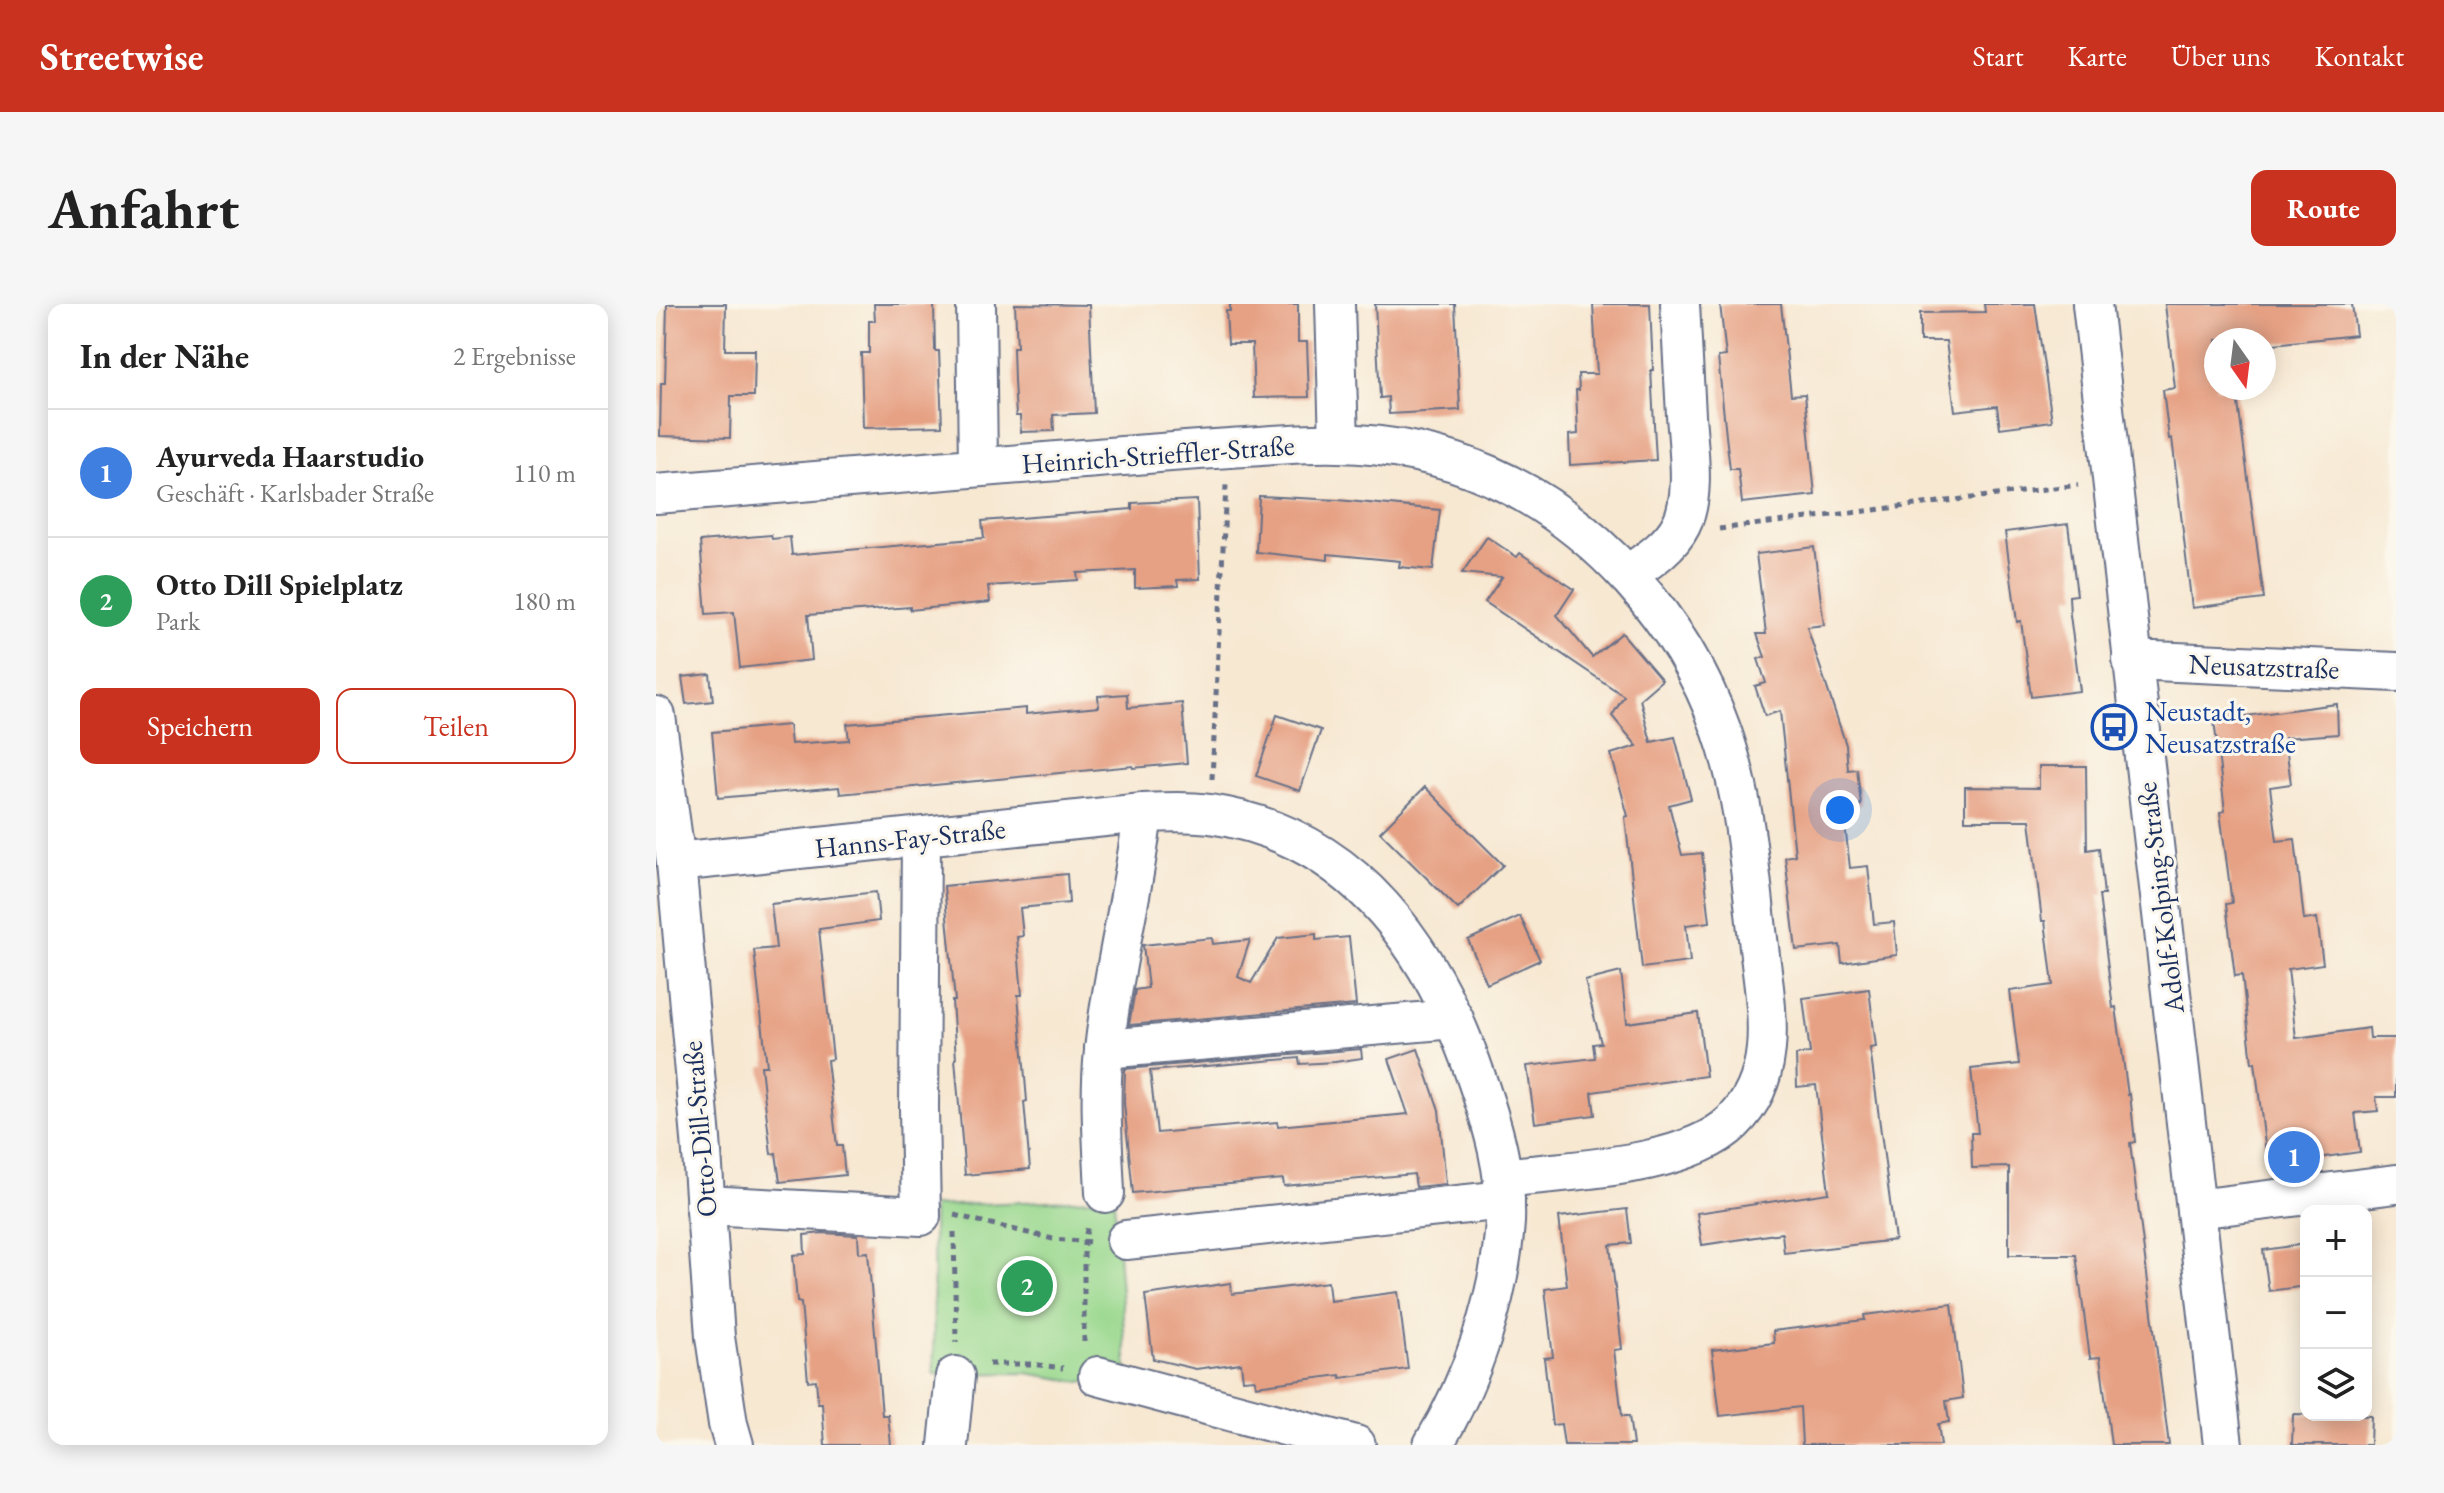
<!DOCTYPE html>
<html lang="de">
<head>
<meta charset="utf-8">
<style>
	:root { --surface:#fff; --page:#f6f6f6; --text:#222; --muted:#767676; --line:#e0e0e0; --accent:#c8321e }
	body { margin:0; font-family:"EB Garamond",serif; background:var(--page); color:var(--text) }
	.controls { position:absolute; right:24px; bottom:24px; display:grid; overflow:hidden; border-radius:16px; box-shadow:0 4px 20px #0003 }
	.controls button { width:72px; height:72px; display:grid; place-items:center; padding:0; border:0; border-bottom:2px solid var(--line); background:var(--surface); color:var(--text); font:40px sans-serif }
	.compass { position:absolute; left:1548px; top:24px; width:72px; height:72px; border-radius:50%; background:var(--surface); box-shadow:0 4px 20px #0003; rotate:166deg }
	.you { position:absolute; left:1184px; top:506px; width:28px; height:28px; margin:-20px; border:6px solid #fff; border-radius:50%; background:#1a73e8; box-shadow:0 0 0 12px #1a73e833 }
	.badge { display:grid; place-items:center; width:52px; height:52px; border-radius:50%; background:var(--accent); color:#fff; font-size:26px; font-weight:700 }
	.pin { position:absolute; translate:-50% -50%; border:4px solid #fff; box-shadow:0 2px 8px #0006 }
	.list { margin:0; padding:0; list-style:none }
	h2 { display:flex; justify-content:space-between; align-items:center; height:104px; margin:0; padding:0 32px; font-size:34px }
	h2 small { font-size:26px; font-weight:400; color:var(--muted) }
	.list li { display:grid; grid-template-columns:52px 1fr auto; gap:24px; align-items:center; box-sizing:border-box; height:128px; padding:0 32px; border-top:2px solid var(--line) }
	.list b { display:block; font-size:30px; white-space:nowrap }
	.list p { margin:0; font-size:26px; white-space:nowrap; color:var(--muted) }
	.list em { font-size:26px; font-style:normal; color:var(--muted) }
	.actions { display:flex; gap:16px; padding:24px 32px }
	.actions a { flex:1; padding:18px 0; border:2px solid var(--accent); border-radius:16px; text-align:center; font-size:28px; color:var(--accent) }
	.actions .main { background:var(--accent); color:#fff }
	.icon { flex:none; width:44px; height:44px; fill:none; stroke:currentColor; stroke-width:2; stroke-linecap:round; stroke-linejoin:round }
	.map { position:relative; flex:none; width:1740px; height:1141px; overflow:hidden; border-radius:16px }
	header { display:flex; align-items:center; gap:48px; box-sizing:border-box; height:112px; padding:0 40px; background:var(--accent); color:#fff }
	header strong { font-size:38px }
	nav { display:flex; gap:44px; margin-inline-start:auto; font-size:28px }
	.intro { display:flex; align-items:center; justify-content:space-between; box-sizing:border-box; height:192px; padding:0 48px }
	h1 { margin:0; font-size:56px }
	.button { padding:20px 36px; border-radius:16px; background:var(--accent); color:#fff; font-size:28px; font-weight:700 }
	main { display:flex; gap:48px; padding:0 48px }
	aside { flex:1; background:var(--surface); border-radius:16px; box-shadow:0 4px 20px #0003 }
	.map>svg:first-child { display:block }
</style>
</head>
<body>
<header>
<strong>Streetwise</strong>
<nav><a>Start</a><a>Karte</a><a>Über uns</a><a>Kontakt</a></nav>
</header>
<div class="intro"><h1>Anfahrt</h1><a class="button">Route</a></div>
<main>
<aside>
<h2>In der Nähe<small>2 Ergebnisse</small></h2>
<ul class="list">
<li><span class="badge" style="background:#3f7fe0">1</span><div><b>Ayurveda Haarstudio</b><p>Geschäft · Karlsbader Straße</p></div><em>110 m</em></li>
<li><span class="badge" style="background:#2e9e5b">2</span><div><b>Otto Dill Spielplatz</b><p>Park</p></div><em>180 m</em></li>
</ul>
<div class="actions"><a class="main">Speichern</a><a>Teilen</a></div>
</aside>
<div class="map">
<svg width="1740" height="1141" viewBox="0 0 1740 1141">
	<rect width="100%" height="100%" fill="#fbf7ec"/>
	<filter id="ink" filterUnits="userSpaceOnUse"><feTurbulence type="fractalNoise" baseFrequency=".0125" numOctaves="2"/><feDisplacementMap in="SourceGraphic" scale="16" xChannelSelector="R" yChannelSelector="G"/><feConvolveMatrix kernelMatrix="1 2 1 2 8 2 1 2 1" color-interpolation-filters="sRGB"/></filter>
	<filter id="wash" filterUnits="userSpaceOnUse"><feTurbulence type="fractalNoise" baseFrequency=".006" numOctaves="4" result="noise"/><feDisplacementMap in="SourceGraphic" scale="32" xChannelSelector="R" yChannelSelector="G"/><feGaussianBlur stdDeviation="1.8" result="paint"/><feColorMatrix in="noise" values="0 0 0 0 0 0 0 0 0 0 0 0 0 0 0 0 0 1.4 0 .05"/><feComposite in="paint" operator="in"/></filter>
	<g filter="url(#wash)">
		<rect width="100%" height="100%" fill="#f7e8d2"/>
		<path fill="#9ad88e" stroke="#5a8476" stroke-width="2" d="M 439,895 L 458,897 L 471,1066 L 425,1078 L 370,1069 L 278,1070 L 277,902 Z"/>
		<g id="blocks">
			<g fill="#e6a184">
				<path d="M 11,0 L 70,0 L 69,46 L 99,46 L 98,92 L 75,92 L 74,134 L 4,132 L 5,79 L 9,79 Z"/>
				<path d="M 218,0 L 278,0 L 279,47 L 283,47 L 286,122 L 207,124 L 205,49 L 213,49 L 213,17 L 219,17 Z"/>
				<path d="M 359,0 L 433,1 L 438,109 L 397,111 L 398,127 L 365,128 L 364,112 L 360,112 L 358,77 L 357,43 L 361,43 Z"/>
				<path d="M 574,0 L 642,0 L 642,38 L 651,38 L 653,93 L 598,94 L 596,40 L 572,40 L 570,7 L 574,7 Z"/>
				<path d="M 719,0 L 799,0 L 804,106 L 733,110 L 732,93 L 724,94 Z"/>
				<path d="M 937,0 L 994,0 L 997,66 L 995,66 L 1000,156 L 914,161 L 913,131 L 922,130 L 920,86 L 923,86 L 922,70 L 941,70 Z"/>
				<path d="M 1064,0 L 1125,0 L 1135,91 L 1149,90 L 1159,191 L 1086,199 L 1082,165 L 1074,165 L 1070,132 L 1062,53 L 1070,52 Z"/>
				<path d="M 1328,0 L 1379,0 L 1396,117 L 1344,124 L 1341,102 L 1299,107 L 1290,37 L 1264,37 L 1264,9 L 1329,8 Z"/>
				<path d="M 1509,0 L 1696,0 L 1700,31 L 1608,41 L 1608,36 L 1560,36 L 1560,84 L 1580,84 L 1608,295 L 1536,304 L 1516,134 L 1513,135 L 1507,86 L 1519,84 Z"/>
				<path d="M 603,192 L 682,196 L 784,206 L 777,266 L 743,263 L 744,257 L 672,250 L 672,256 L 600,248 Z"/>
				<path d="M 541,196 L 544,275 L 521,276 L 522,282 L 479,284 L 479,266 L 421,269 L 422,276 L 332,282 L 334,298 L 254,306 L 254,303 L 152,311 L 156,356 L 84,364 L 78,308 L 50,310 L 44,237 L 115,231 L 116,235 L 134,233 L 136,251 L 328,234 L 326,217 L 476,205 L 476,199 Z"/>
				<path d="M 1412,220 L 1421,291 L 1413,292 L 1414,311 L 1424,387 L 1375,393 L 1365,317 L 1361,318 L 1349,228 Z"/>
				<path d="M 831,233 L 861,253 L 864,249 L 918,285 L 901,311 L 936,353 L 966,329 L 1006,376 L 984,395 L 995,438 L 1019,433 L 1035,495 L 1013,501 L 1026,551 L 1046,549 L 1054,618 L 1030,621 L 1034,658 L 986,664 L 969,513 L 972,512 L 955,450 L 981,442 L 956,412 L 968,392 L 829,298 L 846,273 L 806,269 Z"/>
				<path d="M 1158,243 L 1168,321 L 1151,323 L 1190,441 L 1192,466 L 1201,465 L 1205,501 L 1187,503 L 1194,564 L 1212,562 L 1218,620 L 1238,618 L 1241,651 L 1186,659 L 1184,641 L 1140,646 L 1129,553 L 1139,551 L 1124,407 L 1109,412 L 1099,382 L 1110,379 L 1102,355 L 1109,353 L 1101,330 L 1110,330 L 1100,250 Z"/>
				<path d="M 54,370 L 57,397 L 30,400 L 26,373 Z"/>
				<path d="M 471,390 L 472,404 L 526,399 L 531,459 L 477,464 L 477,462 L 184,490 L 183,483 L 62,494 L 56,428 L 133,421 L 135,440 L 193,436 L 191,420 L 370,404 L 370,410 L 443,403 L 442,392 Z"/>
				<path d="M 1681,400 L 1682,430 L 1629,434 L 1635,480 L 1614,483 L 1621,537 L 1639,535 L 1648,616 L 1661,614 L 1667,660 L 1632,665 L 1640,734 L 1713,724 L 1714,734 L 1740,734 L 1740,793 L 1720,793 L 1722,807 L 1699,809 L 1704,848 L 1626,859 L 1624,847 L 1610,849 L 1599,758 L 1596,759 L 1586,671 L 1579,672 L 1570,600 L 1576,599 L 1564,508 L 1569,507 L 1558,416 Z"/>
				<path d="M 621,411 L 665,426 L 644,487 L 600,472 Z"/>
				<path d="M 1383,462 L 1430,462 L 1431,546 L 1443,544 L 1448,591 L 1443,591 L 1457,704 L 1460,703 L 1472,791 L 1474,790 L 1479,838 L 1474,839 L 1513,1141 L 1455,1141 L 1444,1053 L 1434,1054 L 1420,951 L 1353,951 L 1353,863 L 1316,864 L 1315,829 L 1322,829 L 1315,765 L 1363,760 L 1354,687 L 1397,681 L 1389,617 L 1386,617 L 1374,516 L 1309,516 L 1309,483 L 1383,484 Z"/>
				<path d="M 769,483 L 847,561 L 802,605 L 724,528 Z"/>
				<path d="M 411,570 L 413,599 L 364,604 L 367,632 L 361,633 L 366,691 L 362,691 L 371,797 L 368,798 L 374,865 L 309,871 L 299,755 L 300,755 L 296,697 L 299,697 L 288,582 Z"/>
				<path d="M 220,588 L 223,617 L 163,625 L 177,755 L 171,756 L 181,842 L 186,842 L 189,871 L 124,878 L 120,849 L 115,850 L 109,798 L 105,762 L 111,762 L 98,646 L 120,644 L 115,600 Z"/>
				<path d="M 864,612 L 884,656 L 831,680 L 812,636 Z"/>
				<path d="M 660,630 L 660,636 L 693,633 L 700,701 L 473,721 L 479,686 L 492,684 L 487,641 L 556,634 L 557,640 L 594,636 L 582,673 L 595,679 L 622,634 Z"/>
				<path d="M 965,668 L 971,719 L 1042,709 L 1050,772 L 936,788 L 939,811 L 879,819 L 871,762 L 939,754 L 937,740 L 945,739 L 929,677 Z"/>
				<path d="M 1213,685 L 1220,743 L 1214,744 L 1239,936 L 1128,949 L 1126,929 L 1046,941 L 1041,909 L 1173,889 L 1160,781 L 1141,783 L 1140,751 L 1154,749 L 1147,694 Z"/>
				<path d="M 705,745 L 706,754 L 679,758 L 644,760 L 643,754 L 494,767 L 501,829 L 621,818 L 622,822 L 752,810 L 733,755 L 762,745 L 783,806 L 790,880 L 760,883 L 758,870 L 628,882 L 627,875 L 477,889 L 468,799 L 469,765 Z"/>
				<path d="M 971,905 L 975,939 L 954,941 L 966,1045 L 958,1046 L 966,1112 L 973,1112 L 977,1141 L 908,1141 L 905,1120 L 896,1121 L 888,1054 L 897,1053 L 889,985 L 911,982 L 903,913 Z"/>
				<path d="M 167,929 L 202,931 L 203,949 L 212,948 L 226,1111 L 232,1111 L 235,1141 L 169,1141 L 166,1099 L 162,1099 L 160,1076 L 152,1077 L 145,999 L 141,998 L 137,951 L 149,950 L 148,931 Z"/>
				<path d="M 1650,940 L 1650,982 L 1613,987 L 1607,946 Z"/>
				<path d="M 672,978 L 674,997 L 742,988 L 752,1065 L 685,1074 L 684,1071 L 600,1082 L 599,1075 L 587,1076 L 585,1059 L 540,1065 L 497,1055 L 489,991 L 575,979 L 576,990 Z"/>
				<path d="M 1296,1000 L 1307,1094 L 1290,1097 L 1293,1118 L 1282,1120 L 1285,1141 L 1146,1141 L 1144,1103 L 1064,1112 L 1056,1046 L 1118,1039 L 1117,1027 L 1209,1016 L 1208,1011 Z"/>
				<path d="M 1637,1110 L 1715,1112 L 1714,1141 L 1636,1141 Z"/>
			</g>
		</g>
	</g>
	<g filter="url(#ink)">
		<use href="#blocks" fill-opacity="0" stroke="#687087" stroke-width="2"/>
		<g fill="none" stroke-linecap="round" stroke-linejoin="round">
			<g stroke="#687087" stroke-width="42">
				<g id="minor">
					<path d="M 320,0 L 322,163"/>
					<path d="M 679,0 L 683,139"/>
					<path d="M 1436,0 L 1567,1141"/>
					<path d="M 0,190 C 138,178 276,167 414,156 C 473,152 531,146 590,143 C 620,141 651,138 682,139 C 733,140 788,151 835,172 C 940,219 1027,317 1065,425 C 1090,494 1094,571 1103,643 C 1110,703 1125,771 1077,818 C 1030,864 912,866 847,874"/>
					<path d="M 971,271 C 990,258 1014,243 1025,221 C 1040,192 1032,143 1030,111 C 1028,74 1026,37 1024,0"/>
					<path d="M 1476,356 L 1740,368"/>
					<path d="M 0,412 L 20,558 L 45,835 L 59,1033 L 72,1120 L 78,1141"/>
					<path d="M 20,558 L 487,509 C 510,508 532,507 554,510 C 699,531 778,647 821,776 C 837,822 851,870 849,918 C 844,993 816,1077 777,1141"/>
					<path d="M 448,745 L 798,715"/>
					<path d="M 449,889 C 447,841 443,794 448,747 C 456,667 478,589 487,509"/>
					<path d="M 49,901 L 265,912 L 263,805 L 265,533"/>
					<path d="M 1540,905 L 1740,880"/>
					<path d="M 470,936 L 849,896"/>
					<path d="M 442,1072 L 700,1141"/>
					<path d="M 292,1141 L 299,1072"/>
				</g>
			</g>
			<g stroke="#687087" stroke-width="5" stroke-dasharray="6 6" stroke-linecap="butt">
				<path d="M 1063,225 L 1422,181"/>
				<path d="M 556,475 L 570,181"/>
				<path d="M 298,911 L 397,935 L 437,938"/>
				<path d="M 298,928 L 300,1038"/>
				<path d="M 428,1038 L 428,939 L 432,921"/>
				<path d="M 333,1060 L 375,1060 L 407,1064"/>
			</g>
			<use href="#minor" stroke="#fff" stroke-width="38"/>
		</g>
	</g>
	<defs>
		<g id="bus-ring" transform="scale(2.3)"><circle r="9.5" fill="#fbf7ec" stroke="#1a4fb4" stroke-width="1.5"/><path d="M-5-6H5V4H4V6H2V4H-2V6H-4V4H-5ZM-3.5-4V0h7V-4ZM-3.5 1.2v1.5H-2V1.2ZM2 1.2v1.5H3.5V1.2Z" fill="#1a4fb4"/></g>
	</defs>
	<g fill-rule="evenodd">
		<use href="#bus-ring" x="1458" y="423"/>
	</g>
	<g text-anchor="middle" stroke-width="6" stroke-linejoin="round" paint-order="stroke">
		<g font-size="28" fill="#1b2f5e" stroke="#fbf7ec">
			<text transform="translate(502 150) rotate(-4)" y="10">Heinrich-Strieffler-Straße</text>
			<text transform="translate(1608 362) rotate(2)" y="10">Neusatzstraße</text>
			<text transform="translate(254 534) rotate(-6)" y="10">Hanns-Fay-Straße</text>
			<text transform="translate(1504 594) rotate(-97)" y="10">Adolf-Kolping-Straße</text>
			<text transform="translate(43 825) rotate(-95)" y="10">Otto-Dill-Straße</text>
		</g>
		<g font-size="28" fill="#164399" stroke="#fbf7ec" text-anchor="start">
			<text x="1489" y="417">Neustadt,<tspan x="1489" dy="32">Neusatzstraße</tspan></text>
		</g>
	</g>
</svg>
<div class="controls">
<button>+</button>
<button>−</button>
<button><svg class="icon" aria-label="layers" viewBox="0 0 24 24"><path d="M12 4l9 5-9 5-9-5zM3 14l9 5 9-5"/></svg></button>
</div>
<svg class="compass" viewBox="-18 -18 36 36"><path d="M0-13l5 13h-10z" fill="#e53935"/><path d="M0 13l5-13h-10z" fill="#767676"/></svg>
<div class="you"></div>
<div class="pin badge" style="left:1638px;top:853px;background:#3f7fe0">1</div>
<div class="pin badge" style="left:371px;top:982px;background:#2e9e5b">2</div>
</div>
</main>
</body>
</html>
